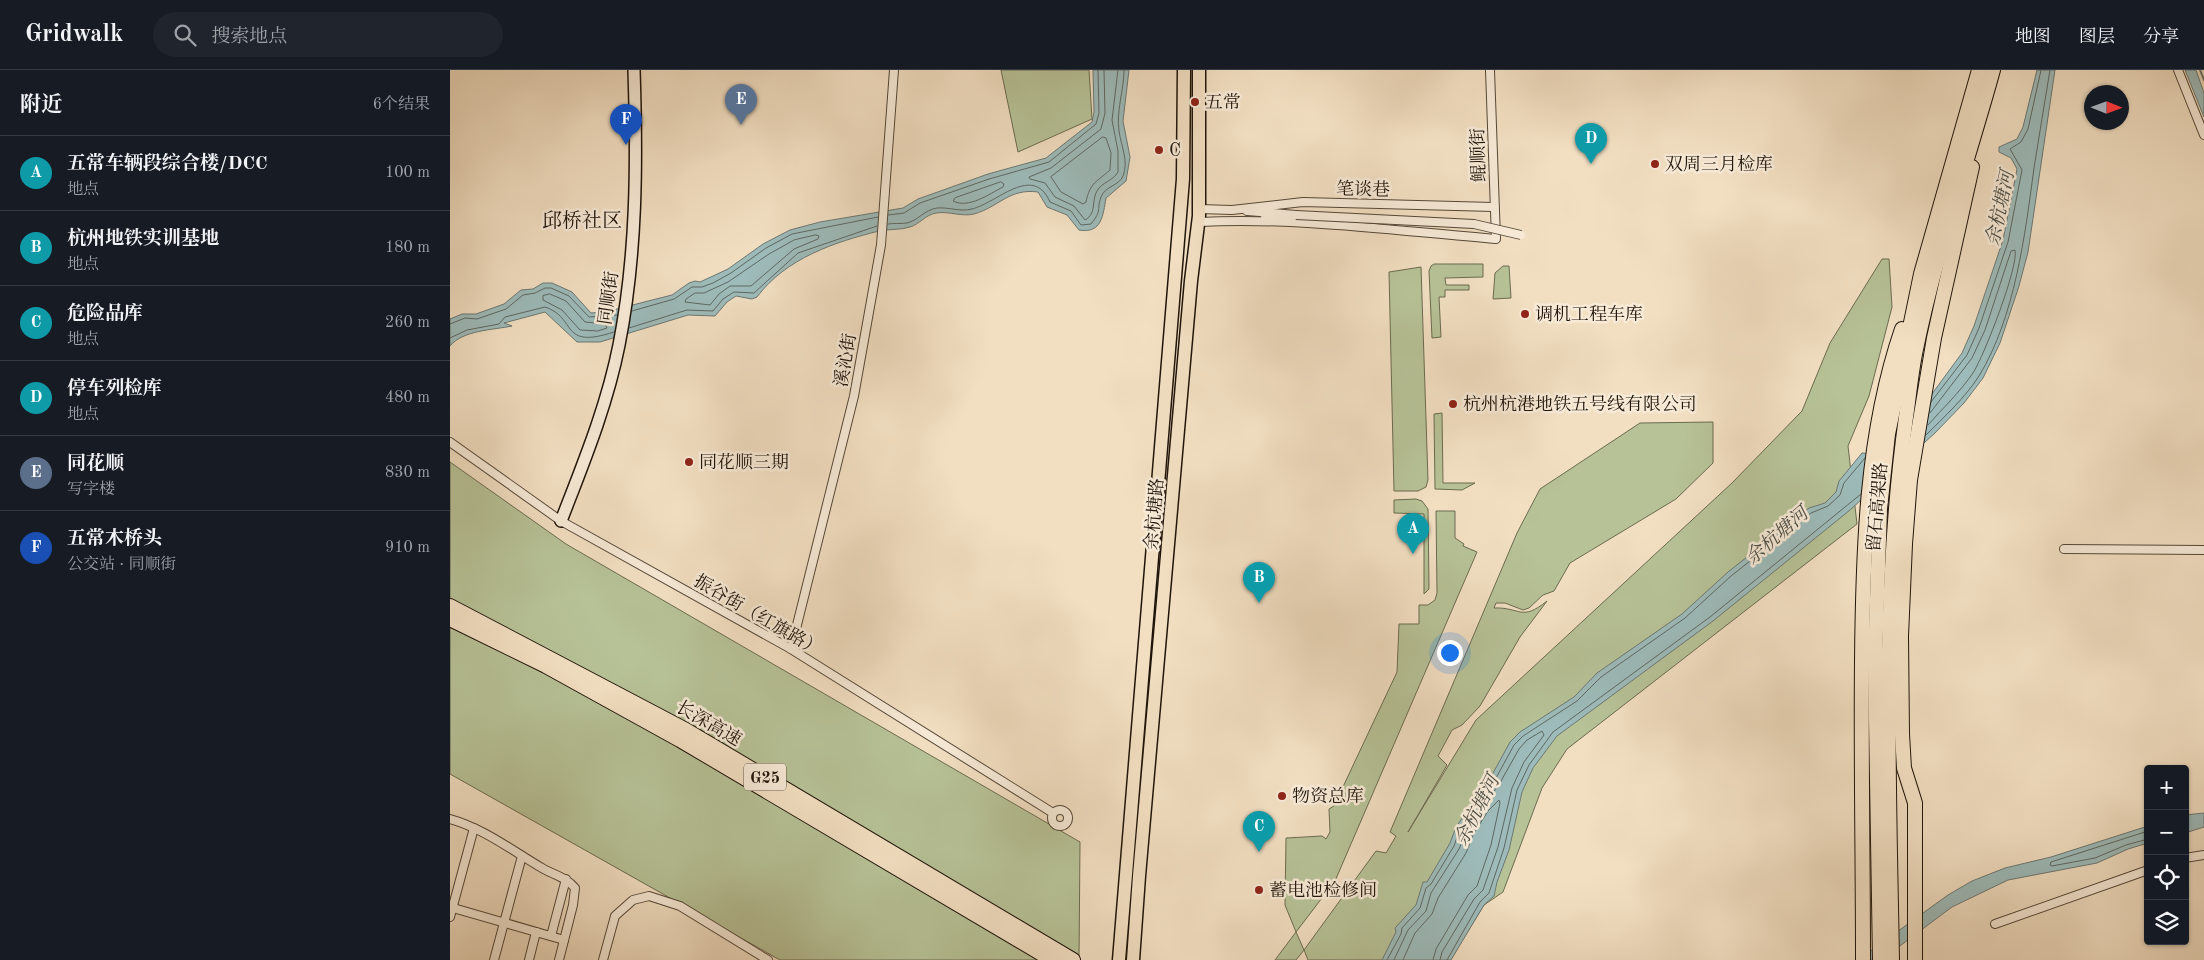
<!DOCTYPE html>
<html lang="zh">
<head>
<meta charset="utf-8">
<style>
	:root { --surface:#171b24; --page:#20242c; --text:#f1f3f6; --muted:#9ea1a6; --line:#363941; --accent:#0b8043 }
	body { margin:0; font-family:"Old Standard TT","Noto Serif SC",serif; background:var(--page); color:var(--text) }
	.controls { position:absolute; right:15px; bottom:15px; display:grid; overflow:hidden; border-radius:5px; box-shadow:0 1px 4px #0004 }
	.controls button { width:45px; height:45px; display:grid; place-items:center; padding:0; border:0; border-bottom:1px solid var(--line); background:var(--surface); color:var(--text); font:25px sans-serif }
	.compass { position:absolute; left:1634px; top:15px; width:45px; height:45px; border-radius:50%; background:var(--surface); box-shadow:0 1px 4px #0004; rotate:91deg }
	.you { position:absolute; left:999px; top:582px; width:18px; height:18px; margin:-12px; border:4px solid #fff; border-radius:50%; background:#1a73e8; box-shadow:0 0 0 8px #1a73e833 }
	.badge { display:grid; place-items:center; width:32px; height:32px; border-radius:50%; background:var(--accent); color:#fff; font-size:16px; font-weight:700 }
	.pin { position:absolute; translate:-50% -41px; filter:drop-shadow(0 1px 2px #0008) }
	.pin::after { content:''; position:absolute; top:26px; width:18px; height:15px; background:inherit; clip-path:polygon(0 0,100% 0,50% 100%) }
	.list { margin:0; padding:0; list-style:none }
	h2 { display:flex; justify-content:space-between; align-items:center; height:65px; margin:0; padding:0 20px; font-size:21px }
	h2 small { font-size:16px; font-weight:400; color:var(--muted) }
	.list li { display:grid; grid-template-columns:32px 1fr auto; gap:15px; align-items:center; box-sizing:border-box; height:75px; padding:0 20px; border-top:1px solid var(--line) }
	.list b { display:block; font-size:19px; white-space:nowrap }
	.list p { margin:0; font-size:16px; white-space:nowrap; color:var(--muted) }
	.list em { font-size:16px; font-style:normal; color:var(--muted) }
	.icon { flex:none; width:28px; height:28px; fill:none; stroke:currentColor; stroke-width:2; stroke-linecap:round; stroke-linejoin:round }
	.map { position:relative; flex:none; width:1754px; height:890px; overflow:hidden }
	header { display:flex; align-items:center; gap:30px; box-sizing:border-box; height:70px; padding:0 25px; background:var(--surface); border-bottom:1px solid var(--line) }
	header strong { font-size:24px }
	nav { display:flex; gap:28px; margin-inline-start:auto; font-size:18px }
	.search { width:350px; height:45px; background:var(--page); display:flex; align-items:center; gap:12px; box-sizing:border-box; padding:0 18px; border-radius:28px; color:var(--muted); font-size:19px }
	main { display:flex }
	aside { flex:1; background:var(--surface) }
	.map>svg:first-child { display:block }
</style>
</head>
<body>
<header>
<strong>Gridwalk</strong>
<div class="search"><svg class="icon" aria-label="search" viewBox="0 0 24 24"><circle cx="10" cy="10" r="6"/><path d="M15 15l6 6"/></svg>搜索地点</div>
<nav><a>地图</a><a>图层</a><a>分享</a></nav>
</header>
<main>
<aside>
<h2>附近<small>6个结果</small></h2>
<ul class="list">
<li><span class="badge" style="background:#0f9aa8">A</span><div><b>五常车辆段综合楼/DCC</b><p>地点</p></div><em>100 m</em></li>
<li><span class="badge" style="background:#0f9aa8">B</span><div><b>杭州地铁实训基地</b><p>地点</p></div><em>180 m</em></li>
<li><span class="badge" style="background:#0f9aa8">C</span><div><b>危险品库</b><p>地点</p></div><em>260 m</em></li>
<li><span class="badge" style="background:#0f9aa8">D</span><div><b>停车列检库</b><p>地点</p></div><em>480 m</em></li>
<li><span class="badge" style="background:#5c6f8a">E</span><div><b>同花顺</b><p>写字楼</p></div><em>830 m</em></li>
<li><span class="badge" style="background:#1a4fb4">F</span><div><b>五常木桥头</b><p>公交站 · 同顺街</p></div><em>910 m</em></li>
</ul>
</aside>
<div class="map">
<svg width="1754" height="890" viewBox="0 0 1754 890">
	<rect width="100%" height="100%" fill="#f2dfc2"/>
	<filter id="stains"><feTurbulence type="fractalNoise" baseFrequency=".004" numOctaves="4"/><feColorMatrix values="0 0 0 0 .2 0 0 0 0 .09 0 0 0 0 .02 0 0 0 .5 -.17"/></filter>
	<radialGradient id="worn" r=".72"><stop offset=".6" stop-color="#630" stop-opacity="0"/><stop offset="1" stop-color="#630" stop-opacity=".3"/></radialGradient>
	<g fill="#b7c297" stroke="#6b6b50">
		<path d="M 551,0 L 639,0 L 642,49 L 568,82 Z"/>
		<path d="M 1432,189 L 1439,189 L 1442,237 L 1419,326 L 1398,376 L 1407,454 L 1117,679 L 1092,718 L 1053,822 L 1034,835 L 1000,890 L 858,890 L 854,880 L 846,890 L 825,890 L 846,862 L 835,835 L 836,768 L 872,766 L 876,769 L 880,762 L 879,739 L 884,736 L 947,602 L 949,554 L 969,554 L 969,535 L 978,535 L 985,530 L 987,523 L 986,441 L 1005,441 L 1005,468 L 1014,474 L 1013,476 L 1027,482 L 885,811 L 846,862 L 854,880 L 926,781 L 936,783 L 946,766 L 940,762 L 1067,463 L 1090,419 L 1190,353 L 1263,352 L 1263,393 L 1226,429 L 1120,493 L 1104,521 L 1093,525 L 1079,538 L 1073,540 L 1055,533 L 1046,533 L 1044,538 C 1071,537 1071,552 1097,531 L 1070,567 L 1030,636 L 1012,655 L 1002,660 L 988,686 L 997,695 L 958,762 L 1026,650 L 1282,413 L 1352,341 L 1380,273 Z"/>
		<path d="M 984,194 L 1033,194 L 1033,207 L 995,208 L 996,215 L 1019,215 L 1019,220 L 995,220 L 995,227 L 989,227 L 991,267 L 982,268 L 979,201 L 981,196 Z"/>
		<path d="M 1053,196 L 1059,196 L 1061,228 L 1043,229 L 1045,203 Z"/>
		<path d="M 971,197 L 978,410 L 976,417 L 968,421 L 944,421 L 939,202 Z"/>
		<path d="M 992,343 L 993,413 L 1025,413 L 1012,420 L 985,419 L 984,344 Z"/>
		<path d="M 0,392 L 116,474 L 630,772 L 629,890 L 330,890 L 0,704 Z"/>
		<path d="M 966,429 L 972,431 L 978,439 L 979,519 L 974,524 L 974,444 L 944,443 L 944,430 Z"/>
	</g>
	<g fill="#9dbbba" stroke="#6b7874">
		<path d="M 643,0 L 679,0 L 673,51 L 680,87 L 676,111 L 656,128 C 653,145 652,164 629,160 L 617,145 L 597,137 L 588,122 C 559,118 549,137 524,144 C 512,147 499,141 486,143 C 475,145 470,154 460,157 C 451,160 439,159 429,161 C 385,172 336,188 307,227 L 302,229 L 286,226 L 277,232 L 265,246 L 238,245 L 150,272 L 127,272 L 95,242 L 54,253 L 62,256 C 43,260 13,260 0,276 L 0,249 L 12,244 L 26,244 L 54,234 L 71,220 L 83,219 L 93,213 L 102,213 L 122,222 L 141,243 L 155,242 L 222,225 L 239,213 L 245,211 L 250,212 L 278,199 L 313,174 L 340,160 L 370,152 L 453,138 L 468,129 L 538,104 L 596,88 L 642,52 L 644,42 Z"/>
		<path d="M 1587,0 L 1605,0 L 1578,182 L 1569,216 L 1550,273 L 1533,308 L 1514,333 L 1485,363 L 1400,440 L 1263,551 L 1107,666 L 1083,698 L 1072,722 L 1059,780 L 1047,812 L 1044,826 L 1034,835 L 1001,890 L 932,890 L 946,862 L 945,858 L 966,835 L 973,812 L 977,812 L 1000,773 L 1006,757 L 1042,705 L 1060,672 L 1070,662 L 1124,627 L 1147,603 L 1232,544 L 1278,502 L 1359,438 L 1375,433 L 1386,422 L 1389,411 L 1412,383 L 1425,384 L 1444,376 L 1457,364 L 1459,346 L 1479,328 L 1512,283 L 1524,256 L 1553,170 L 1567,99 L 1561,88 L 1549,82 L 1549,77 L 1567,69 L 1573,57 Z"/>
		<path d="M 1735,0 L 1746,0 L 1754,23 L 1754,47 Z"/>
		<path d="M 1754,743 L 1754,757 L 1735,763 L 1735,745 Z"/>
		<path d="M 1698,756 L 1698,773 L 1678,779 L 1647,793 L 1558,810 L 1502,837 L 1431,890 L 1408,890 L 1498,825 L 1522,811 L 1555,798 L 1601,787 Z"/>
	</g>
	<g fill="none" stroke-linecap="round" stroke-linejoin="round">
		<g stroke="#5e6862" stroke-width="1">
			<path d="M 654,0 L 655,43 L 651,59 L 601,98 L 579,107 L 580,109 L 595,113 L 605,127 L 624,136 L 635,150 C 647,143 641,132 647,121 C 652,112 663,111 668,102 L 668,81 L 662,50 L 668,0"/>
			<path d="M 653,67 L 656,68 L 661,83 L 660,100 C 647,112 640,112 636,132 L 633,134 L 611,122 L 601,107 Z"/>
			<path d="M 551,112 L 554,114 L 553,117 C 539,124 519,139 503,131 L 505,128 Z"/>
			<path d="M 438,145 L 454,143 L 470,133 L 539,109 L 599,92 L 646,54 L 649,43 L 648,0"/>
			<path d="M 438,154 C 444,153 451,154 457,153 C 469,150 474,140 487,138 C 499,137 510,142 522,139 C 547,133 583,93 600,132 L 621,141 L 631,155 L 641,154 C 653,139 646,140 651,127 C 655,116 669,116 673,106 C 679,91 671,76 669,61 C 666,41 674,20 674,0"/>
			<path d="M 366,165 L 369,166 L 368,169 L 344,179 L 301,216 L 280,216 L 269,224 L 260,235 L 235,232 L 236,229 L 245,223 L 254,223 L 278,212 L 319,184 L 344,170 Z"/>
			<path d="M 100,224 L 116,231 L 135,252 L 155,254 L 157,258 L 148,261 L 130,260 L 112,240 L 93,230 L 93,226 Z"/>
			<path d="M 182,241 L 224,229 L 242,217 L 252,217 L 263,213 L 281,203 L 316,178 L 342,164 L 428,147"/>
			<path d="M 0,254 L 15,248 L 27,249 L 56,239 L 73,225 L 85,223 L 95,218 L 101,218 L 119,226 L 139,247 L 167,245"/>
			<path d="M 179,258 L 237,240 L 263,241 L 273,229 L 284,222 L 304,223 L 348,183 L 427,156"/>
			<path d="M 0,268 L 17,260 L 49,254 L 55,247 L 95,237 C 128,248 109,280 164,262"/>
			<path d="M 1481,332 L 1517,285 L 1529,258 L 1558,172 L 1572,100 L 1560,79 L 1571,72 L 1578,59 L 1591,0"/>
			<path d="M 1478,355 C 1493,338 1510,322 1523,303 C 1534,286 1569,196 1565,180 L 1561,181 L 1535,260 L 1522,288 L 1480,343"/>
			<path d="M 1476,365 C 1494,347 1515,328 1529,306 C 1565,247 1575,165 1584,98 C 1589,65 1595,32 1600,0"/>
			<path d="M 1698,761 L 1601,792 L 1600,795 L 1602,796 L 1645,788 L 1676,775 L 1698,769"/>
			<path d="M 937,890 L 951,864 L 952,858 L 970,838 L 976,818 L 981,814 L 1004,776 L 1010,759 L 1046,708 L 1064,675 L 1073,666 L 1127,631 L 1151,607 L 1235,548 L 1281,506 L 1361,443 L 1378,436 L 1390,425 L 1394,413 L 1415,388"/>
			<path d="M 944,890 L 958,860 L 976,841 L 981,823 L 1009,779 L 1016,762 L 1051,711 L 1069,679 L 1077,670 L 1092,661 L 1094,665 L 1074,692 L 1062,718 L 1048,777 L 1033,820 L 1024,829 L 992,882 L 990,890"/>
			<path d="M 953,890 L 965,863 L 982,844 L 988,828 L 1016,783 L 1023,765 L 1038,741 L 1049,730 L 1050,733 L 1041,775 L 1027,816 L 1018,825 L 986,879 L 983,890"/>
			<path d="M 997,890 L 1030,832 L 1039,823 L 1054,778 L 1067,720 L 1079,695 L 1103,662 L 1260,547 L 1411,424"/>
		</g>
		<path stroke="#6b7874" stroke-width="2" d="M 1750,0 L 1754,10"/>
		<g stroke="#544738" stroke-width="10">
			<g id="street">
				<path d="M 1728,0 L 1754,65"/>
				<path d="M 749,139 L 782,140 L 853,132 L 1044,137"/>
				<path d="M 797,141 L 846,145 L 815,148"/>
				<path d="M 749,152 C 847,147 947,161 1046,169 L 1040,0"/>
				<path d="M 0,372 L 111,451 L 341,579 L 603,743"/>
				<path d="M 1614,479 L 1754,480"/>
				<path d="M 341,579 L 404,326 L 431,175 L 444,0"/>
				<circle cx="610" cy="748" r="8"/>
				<path d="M 0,749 C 33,758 63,781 92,798 C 104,805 116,807 125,818 L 123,835 L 109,890"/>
				<path d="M 1735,788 L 1754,785"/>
				<path d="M 0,837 L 114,870"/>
				<path d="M 0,847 L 24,758"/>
				<path d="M 1545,854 L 1698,800"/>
				<path d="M 101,866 L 116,809"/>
				<path d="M 44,890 L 72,786"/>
				<path d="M 79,890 L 86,862"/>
				<path d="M 153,890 L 165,846 L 183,830 L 199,826 L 230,836 L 318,890"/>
			</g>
		</g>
		<g stroke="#1f140a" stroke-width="14">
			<path id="secondary" d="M 111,451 C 133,394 157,336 169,275 C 187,184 187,92 184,0"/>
		</g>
		<g stroke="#1f140a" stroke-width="15">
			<g id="primary">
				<path d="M 669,890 L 733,109 L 734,0"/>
				<path d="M 683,890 L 689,806 L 741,211 L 749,146 L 749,0"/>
			</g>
		</g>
		<g stroke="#1f140a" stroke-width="16">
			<g id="highway">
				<path d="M 0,536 L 236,660 L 623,890"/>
				<path d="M 0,549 L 96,596 L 230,670 L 602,890"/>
				<path d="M 1413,890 C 1413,790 1411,691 1412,591 C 1413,481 1416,364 1452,259"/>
				<path d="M 1430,890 L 1425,589 L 1430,439 L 1438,364 L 1471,204 L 1529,0"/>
				<path d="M 1442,890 C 1439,709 1431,526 1456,347 C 1459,326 1461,305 1465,284 C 1484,188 1517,94 1543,0"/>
				<path d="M 1465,890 L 1465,733 L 1454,698 L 1452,664 L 1451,566 L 1455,474 L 1460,410 L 1484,268 L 1522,97"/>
			</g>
		</g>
		<use href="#street" stroke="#f7ead7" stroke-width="8"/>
		<use href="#secondary" stroke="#f7ead7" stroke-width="11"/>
		<use href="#primary" stroke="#f2dfc2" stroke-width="12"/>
		<use href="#highway" stroke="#f2dfc2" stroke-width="14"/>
		<g stroke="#544738" stroke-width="10" stroke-linecap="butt">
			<path id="street-bridge" d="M 846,145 L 1024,154 L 1071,165"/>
		</g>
		<use href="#street-bridge" stroke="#f7ead7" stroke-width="8"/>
	</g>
	<g fill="#8f2418" stroke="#f7ead7" stroke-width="2">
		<circle cx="745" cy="32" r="5"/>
		<circle cx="709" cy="80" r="5"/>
		<circle cx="1205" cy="94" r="5"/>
		<circle cx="1075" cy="244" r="5"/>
		<circle cx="1003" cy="334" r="5"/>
		<circle cx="239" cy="392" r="5"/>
		<circle cx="832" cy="726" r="5"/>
		<circle cx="809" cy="820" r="5"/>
	</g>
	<g text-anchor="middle" stroke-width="5" stroke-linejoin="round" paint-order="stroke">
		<rect fill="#f7ead7" stroke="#605448" stroke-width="1" x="294" y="693.5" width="42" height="27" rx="4"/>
		<g font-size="16" font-weight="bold" fill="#1f140a">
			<text x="315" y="713">G25</text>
		</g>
		<g font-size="18" fill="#1f140a" stroke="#f7ead7" text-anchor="start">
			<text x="755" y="38">五常</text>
			<text x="719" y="86">C</text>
			<text x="1215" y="100">双周三月检库</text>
			<text x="1085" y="250">调机工程车库</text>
			<text x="1013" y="340">杭州杭港地铁五号线有限公司</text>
			<text x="249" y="398">同花顺三期</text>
			<text x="842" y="732">物资总库</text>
			<text x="819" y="826">蓄电池检修间</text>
		</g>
		<g font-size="18" fill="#1f140a" stroke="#f7ead7">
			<text transform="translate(1028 85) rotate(-92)" y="6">鲲顺街</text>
			<text transform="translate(913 119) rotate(1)" y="6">笔谈巷</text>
			<text transform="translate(158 228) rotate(-82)" y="6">同顺街</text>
			<text transform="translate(395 290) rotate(-80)" y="6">溪沁街</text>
			<text transform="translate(1427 437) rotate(-85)" y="6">留石高架路</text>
			<text transform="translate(704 444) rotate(-85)" y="6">余杭塘路</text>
			<text transform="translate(308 545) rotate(30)" y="6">振谷街（红旗路）</text>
			<text transform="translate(259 653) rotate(30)" y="6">长深高速</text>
		</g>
		<g font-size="19" font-style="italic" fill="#4b4e48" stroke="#f7ead7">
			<text transform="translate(1549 138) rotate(-78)" y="7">余杭塘河</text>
			<text transform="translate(1326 465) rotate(-41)" y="7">余杭塘河</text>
			<text transform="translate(1026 740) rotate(-63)" y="7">余杭塘河</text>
		</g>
		<g font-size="20" fill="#1f140a" stroke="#f7ead7">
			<text x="132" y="157">邱桥社区</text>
		</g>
	</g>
	<rect width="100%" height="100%" filter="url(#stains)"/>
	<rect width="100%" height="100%" fill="url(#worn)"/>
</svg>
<div class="controls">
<button>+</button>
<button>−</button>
<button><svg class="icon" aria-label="locate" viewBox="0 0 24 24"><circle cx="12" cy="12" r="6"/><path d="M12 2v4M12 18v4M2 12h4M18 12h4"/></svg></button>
<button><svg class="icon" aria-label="layers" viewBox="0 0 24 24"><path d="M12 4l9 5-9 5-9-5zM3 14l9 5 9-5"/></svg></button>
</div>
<svg class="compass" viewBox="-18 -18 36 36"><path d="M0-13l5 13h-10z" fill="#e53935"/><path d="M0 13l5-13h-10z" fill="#9ea1a6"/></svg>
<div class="you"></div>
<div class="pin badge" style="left:963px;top:484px;background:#0f9aa8">A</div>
<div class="pin badge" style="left:809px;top:533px;background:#0f9aa8">B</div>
<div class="pin badge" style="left:809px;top:782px;background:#0f9aa8">C</div>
<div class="pin badge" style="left:1141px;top:94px;background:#0f9aa8">D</div>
<div class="pin badge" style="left:291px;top:55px;background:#5c6f8a">E</div>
<div class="pin badge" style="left:176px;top:75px;background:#1a4fb4">F</div>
</div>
</main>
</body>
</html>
